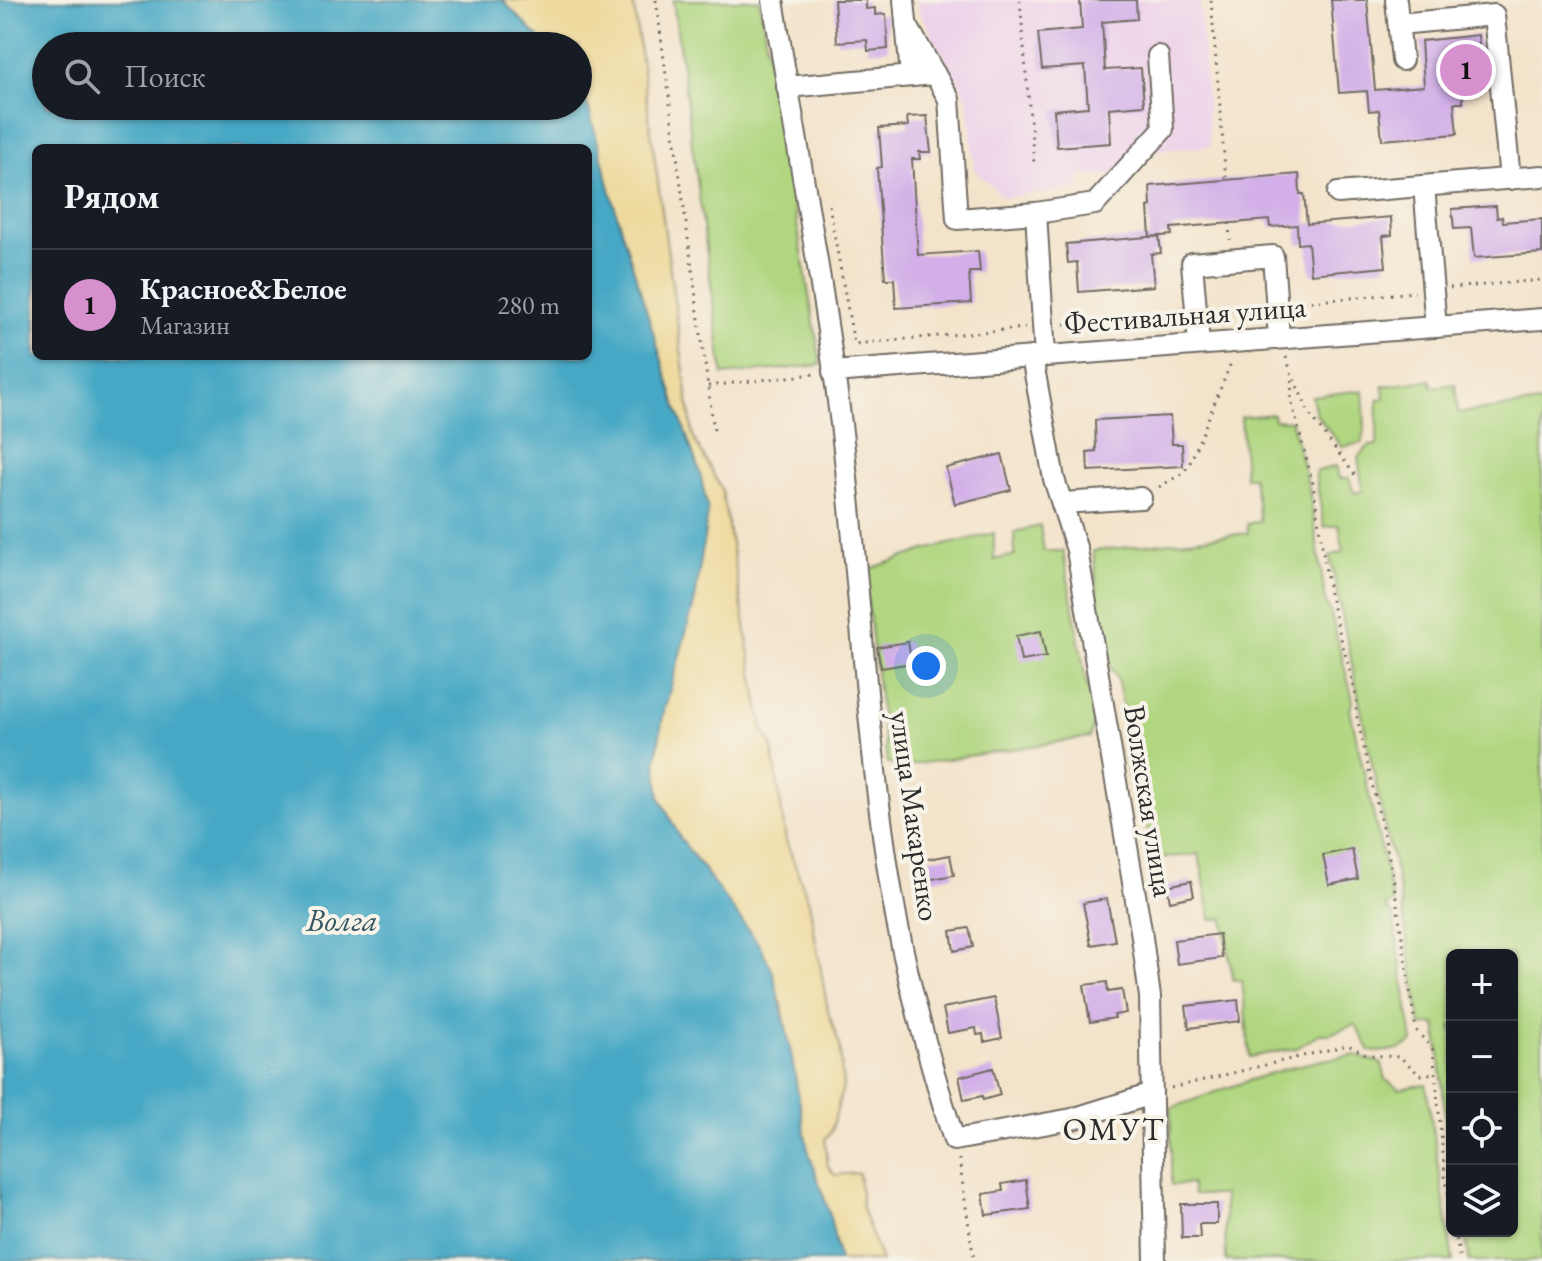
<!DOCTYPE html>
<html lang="ru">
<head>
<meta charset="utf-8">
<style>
	:root { --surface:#171b24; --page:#20242c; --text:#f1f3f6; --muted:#9ea1a6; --line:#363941; --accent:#d690ce }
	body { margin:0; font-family:"EB Garamond",serif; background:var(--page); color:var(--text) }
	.controls { position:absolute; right:24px; bottom:24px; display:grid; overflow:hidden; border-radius:12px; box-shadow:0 2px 6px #0004 }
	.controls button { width:72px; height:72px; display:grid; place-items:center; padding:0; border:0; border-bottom:2px solid var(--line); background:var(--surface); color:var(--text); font:40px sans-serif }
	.you { position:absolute; left:926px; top:666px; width:28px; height:28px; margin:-20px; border:6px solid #fff; border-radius:50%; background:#1a73e8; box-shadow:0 0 0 12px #1a73e833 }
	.badge { display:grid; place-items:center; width:52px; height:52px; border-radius:50%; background:var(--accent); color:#111; font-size:26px; font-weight:700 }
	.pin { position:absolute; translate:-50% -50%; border:4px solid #fff; box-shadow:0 2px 8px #0006 }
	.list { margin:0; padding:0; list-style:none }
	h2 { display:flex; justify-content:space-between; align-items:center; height:104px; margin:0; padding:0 32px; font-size:34px }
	h2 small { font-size:26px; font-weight:400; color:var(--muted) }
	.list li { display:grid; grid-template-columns:52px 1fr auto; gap:24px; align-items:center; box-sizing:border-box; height:112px; padding:0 32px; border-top:2px solid var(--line) }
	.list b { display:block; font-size:30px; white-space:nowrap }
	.list p { margin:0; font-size:26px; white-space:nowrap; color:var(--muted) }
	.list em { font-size:26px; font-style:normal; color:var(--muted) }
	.icon { flex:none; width:44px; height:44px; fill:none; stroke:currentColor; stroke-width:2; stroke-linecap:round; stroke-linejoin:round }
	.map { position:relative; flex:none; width:1542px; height:1261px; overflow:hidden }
	.search { position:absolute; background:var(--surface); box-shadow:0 2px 6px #0004; left:32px; top:32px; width:560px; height:88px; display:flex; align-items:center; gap:20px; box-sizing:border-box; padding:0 28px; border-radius:44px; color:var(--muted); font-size:30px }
	.panel { position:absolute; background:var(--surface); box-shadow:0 2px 6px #0004; left:32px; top:144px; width:560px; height:216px; border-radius:12px }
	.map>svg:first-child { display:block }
</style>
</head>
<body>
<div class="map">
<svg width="1542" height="1261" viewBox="0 0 1542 1261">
	<rect width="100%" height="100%" fill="#f7f3e8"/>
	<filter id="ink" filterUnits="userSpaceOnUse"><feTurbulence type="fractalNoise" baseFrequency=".0125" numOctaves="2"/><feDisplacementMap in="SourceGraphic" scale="16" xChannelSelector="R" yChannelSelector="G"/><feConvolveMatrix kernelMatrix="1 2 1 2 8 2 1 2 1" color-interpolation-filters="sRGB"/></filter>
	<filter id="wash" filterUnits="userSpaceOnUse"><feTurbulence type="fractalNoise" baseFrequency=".006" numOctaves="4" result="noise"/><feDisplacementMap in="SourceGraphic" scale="32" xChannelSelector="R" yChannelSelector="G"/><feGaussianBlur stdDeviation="1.8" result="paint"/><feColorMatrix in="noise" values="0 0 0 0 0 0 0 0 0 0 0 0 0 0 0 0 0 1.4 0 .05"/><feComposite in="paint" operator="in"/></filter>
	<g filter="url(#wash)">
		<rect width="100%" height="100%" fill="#f3e3ca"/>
		<path fill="#edd1e9" d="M 918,0 L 1200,0 L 1210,147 L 1150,151 L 1131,172 L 1079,177 L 1080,189 L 1003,197 L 975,170 L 967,98 L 919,11 Z"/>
		<g fill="#b0d680" stroke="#6e8056" stroke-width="2">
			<path d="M 673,0 L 759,0 L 821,365 L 723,375 Z"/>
			<path d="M 1431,380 L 1432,387 L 1455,384 L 1458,413 L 1542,403 L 1542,1261 L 1469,1261 L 1465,1231 L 1512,1231 L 1512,955 L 1452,955 L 1452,1180 C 1445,1128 1443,1076 1436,1024 L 1421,1026 L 1396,871 L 1386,833 L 1330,556 L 1344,552 L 1339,525 L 1324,527 L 1315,472 L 1336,466 L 1339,478 L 1349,478 L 1354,493 L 1363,491 L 1358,457 L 1369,446 L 1377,445 L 1378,400 L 1384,398 L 1383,386 Z"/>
			<path d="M 1363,390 L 1365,427 L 1362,443 L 1342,447 L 1316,414 L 1312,396 Z"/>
			<path d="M 1273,414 L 1274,420 L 1291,421 L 1309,489 L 1326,604 L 1330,611 L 1353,700 L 1350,709 L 1393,903 L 1385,906 L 1393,916 L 1413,1042 C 1402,1050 1383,1053 1370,1051 L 1355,1024 L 1330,1034 L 1319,1034 L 1297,1048 L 1250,1057 L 1242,980 L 1233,980 L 1223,918 L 1211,920 L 1199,854 L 1153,859 L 1143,803 L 1134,804 L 1121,738 L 1129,736 L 1117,678 C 1101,659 1097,579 1093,551 L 1248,533 L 1247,524 L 1260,521 L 1253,477 L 1245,477 L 1241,417 Z"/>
			<path d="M 1040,526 L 1044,551 L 1063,551 L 1086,681 L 1095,719 L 1090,737 L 898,767 L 887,763 L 864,571 L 925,550 L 994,533 L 994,560 L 1015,555 L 1014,532 Z"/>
			<path d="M 1357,1055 C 1365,1061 1373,1059 1382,1064 L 1386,1080 L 1400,1089 L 1426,1084 L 1453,1261 L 1226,1261 L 1224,1195 L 1193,1195 L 1191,1184 L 1171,1185 L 1171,1108 C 1231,1087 1293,1061 1357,1055 Z"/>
		</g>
		<path fill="#eeda9e" stroke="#8c8264" stroke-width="2" d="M 502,0 L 633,0 L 693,437 L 722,490 L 763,731 L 772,745 L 786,841 L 809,902 L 828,1011 L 840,1046 L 843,1087 L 831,1132 L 825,1139 L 828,1166 L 835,1175 L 859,1173 L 862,1208 L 881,1261 L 839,1261 L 829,1212 L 808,1150 L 782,1003 L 710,877 L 680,838 L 660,798 L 656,761 L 663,715 L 695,600 L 708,510 L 700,473 L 676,406 L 618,219 L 589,109 L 578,85 L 578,46 L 547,46 Z"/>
		<path fill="#46a8c5" stroke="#386a78" stroke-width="2" fill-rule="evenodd" d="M 0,0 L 502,0 L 547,46 L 46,46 L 46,106 L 578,106 L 578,85 L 589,109 L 618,219 L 676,406 L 700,473 L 708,510 L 695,600 L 663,715 L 656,761 L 660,798 L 680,838 L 761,947 L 773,972 L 789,1042 L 808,1150 L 829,1212 L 839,1261 L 0,1261 ZM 36,148 L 588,148 L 588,356 L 36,356 Z"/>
		<g id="blocks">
			<g fill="#d2afe8">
				<path d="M 834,0 L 866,0 L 866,9 L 875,8 L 875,15 L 886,14 L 888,49 L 868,51 L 867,40 L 837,42 Z"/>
				<path d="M 1080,0 L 1136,0 L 1137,19 L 1102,22 L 1105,70 L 1141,68 L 1144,105 L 1109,108 L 1111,143 L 1057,147 L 1054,110 L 1088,107 L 1085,66 L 1042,69 L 1038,33 L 1082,29 Z"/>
				<path d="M 1331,0 L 1367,0 L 1375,90 L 1424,86 L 1421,41 L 1478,35 L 1482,70 L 1474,71 L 1475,82 L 1462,83 L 1463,103 L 1454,103 L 1457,134 L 1382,140 L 1379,110 L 1369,111 L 1367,91 L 1339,93 Z"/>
				<path d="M 927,116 L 931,152 L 919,152 L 920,159 L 912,159 L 918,255 L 978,251 L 980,272 L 969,272 L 971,303 L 896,308 L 894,279 L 885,279 L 877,168 L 882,167 L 879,128 L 908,126 L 907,117 Z"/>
				<path d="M 1299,174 L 1300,194 L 1304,194 L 1307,224 L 1391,217 L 1392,235 L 1383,236 L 1386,267 L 1311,274 L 1308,243 L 1298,244 L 1297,225 L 1270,227 L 1269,220 L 1171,228 L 1172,235 L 1150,237 L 1148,207 L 1151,206 L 1150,186 Z"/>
				<path d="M 1496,206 L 1497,218 L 1502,217 L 1503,222 L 1542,219 L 1542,253 L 1474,258 L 1471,228 L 1454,229 L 1452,209 Z"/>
				<path d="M 1159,236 L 1161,253 L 1151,254 L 1154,286 L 1079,292 L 1077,262 L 1068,263 L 1066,244 Z"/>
				<path d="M 1170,416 L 1172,444 L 1182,444 L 1183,466 L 1088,471 L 1087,452 L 1096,451 L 1095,420 Z"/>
				<path d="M 1002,454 L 1011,490 L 955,504 L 946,468 Z"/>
				<path d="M 1041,631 L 1046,657 L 1021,661 L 1016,636 Z"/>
				<path d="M 908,642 L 912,663 L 881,668 L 877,647 Z"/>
				<path d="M 1352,849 L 1358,879 L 1329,885 L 1323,855 Z"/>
				<path d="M 950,855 L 954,875 L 921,881 L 917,861 Z"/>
				<path d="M 1191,881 L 1194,896 L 1170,901 L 1167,886 Z"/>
				<path d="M 1107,899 L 1115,941 L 1091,945 L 1083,903 Z"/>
				<path d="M 969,928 L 973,947 L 954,951 L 951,931 Z"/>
				<path d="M 1219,934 L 1222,958 L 1177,964 L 1174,940 Z"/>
				<path d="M 1107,982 L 1108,992 L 1122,990 L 1126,1013 L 1114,1015 L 1115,1018 L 1090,1022 L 1084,985 Z"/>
				<path d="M 994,998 L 1002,1038 L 984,1042 L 983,1034 L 977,1035 L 976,1028 L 948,1033 L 943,1008 Z"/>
				<path d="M 1238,1000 L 1240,1021 L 1189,1028 L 1186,1006 Z"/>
				<path d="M 993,1068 L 1000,1095 L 983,1100 L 982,1096 L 964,1100 L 959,1077 Z"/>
				<path d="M 1026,1180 L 1030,1209 L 986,1215 L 983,1194 L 1003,1191 L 1002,1184 Z"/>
				<path d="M 1181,1204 L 1217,1204 L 1217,1224 L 1199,1224 L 1200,1238 L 1182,1238 Z"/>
			</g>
		</g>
	</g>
	<g filter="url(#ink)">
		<use href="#blocks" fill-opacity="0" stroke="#716b63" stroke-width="2"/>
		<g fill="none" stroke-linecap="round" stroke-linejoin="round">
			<g stroke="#716b63" stroke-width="24">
				<g id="minor">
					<path d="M 773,0 C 796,141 823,282 841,424 C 860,580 866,739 892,894 C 906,978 929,1059 954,1140 L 1072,1119 L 1152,1094"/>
					<path d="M 904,0 L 911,76"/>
					<path d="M 1396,0 L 1402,60"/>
					<path d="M 906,24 L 949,99 L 957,219 L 1036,213 L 1095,204 L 1163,129 L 1158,56"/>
					<path d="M 1399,24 L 1494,15 L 1510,179"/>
					<path d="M 787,87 L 935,74"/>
					<path d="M 1424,186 L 1436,327"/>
					<path d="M 1338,193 L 1542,176"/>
					<path d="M 1036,213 L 1045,356"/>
					<path d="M 1199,344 L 1192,263 L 1273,256 L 1279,338"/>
					<path d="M 1032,357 L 1054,479 L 1077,550 L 1141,930 L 1150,997 L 1155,1261"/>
					<path d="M 833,372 L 1542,319"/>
					<path d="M 1062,503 L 1141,498"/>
				</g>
			</g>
			<g stroke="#716b63" stroke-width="3" stroke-dasharray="2 6" stroke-linecap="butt">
				<path d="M 656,0 L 714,431"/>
				<path d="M 1020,0 L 1034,164"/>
				<path d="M 1211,0 L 1226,180"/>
				<path d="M 829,205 L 854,344 L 1025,328"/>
				<path d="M 1229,223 L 1230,240"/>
				<path d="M 1450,288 L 1542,280"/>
				<path d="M 1295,303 L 1415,292"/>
				<path d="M 1215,310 L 1256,307"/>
				<path d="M 1064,324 L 1176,314"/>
				<path d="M 1286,357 L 1292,375 L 1291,400 L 1313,484 L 1329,593 L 1357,699 L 1356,713 L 1392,871 L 1416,1030 L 1433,1050 L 1445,1175 L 1452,1214"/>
				<path d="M 1294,379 L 1310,415 L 1355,475"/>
				<path d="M 708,386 L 815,374"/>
				<path d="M 1159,487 L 1183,473 L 1190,463 L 1231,363"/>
				<path d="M 1171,1088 L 1348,1045 L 1368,1055 L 1400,1057 L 1420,1075 L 1436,1073"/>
				<path d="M 959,1159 L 974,1261"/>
				<path d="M 1455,1231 L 1460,1261"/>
			</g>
			<use href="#minor" stroke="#fff" stroke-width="20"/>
		</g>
	</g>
	<g text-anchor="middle" stroke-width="8" stroke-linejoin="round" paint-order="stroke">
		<g font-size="30" fill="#2b2b2b" stroke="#f7f3e8">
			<text transform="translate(1185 315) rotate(-4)" y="10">Фестивальная улица</text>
			<text transform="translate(1149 801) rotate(81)" y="10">Волжская улица</text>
			<text transform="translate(915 816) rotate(82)" y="10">улица Макаренко</text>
		</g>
		<g font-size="32" font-style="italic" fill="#345761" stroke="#f7f3e8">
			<text x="342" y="931">Волга</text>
		</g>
		<g font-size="32" letter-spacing="2" fill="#2b2b2b" stroke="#f7f3e8">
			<text x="1114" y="1140">ОМУТ</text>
		</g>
	</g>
</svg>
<div class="controls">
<button>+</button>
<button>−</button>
<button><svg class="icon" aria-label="locate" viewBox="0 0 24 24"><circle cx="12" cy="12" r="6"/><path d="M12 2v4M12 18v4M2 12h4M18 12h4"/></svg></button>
<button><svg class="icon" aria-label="layers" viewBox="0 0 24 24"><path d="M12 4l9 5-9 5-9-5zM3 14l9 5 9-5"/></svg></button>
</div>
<div class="you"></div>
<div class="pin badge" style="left:1466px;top:70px">1</div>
<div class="search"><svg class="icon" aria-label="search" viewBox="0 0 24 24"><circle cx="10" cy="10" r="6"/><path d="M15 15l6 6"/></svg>Поиск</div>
<section class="panel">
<h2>Рядом<small></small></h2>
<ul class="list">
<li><span class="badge">1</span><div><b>Красное&amp;Белое</b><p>Магазин</p></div><em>280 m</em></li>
</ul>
</section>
</div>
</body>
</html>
